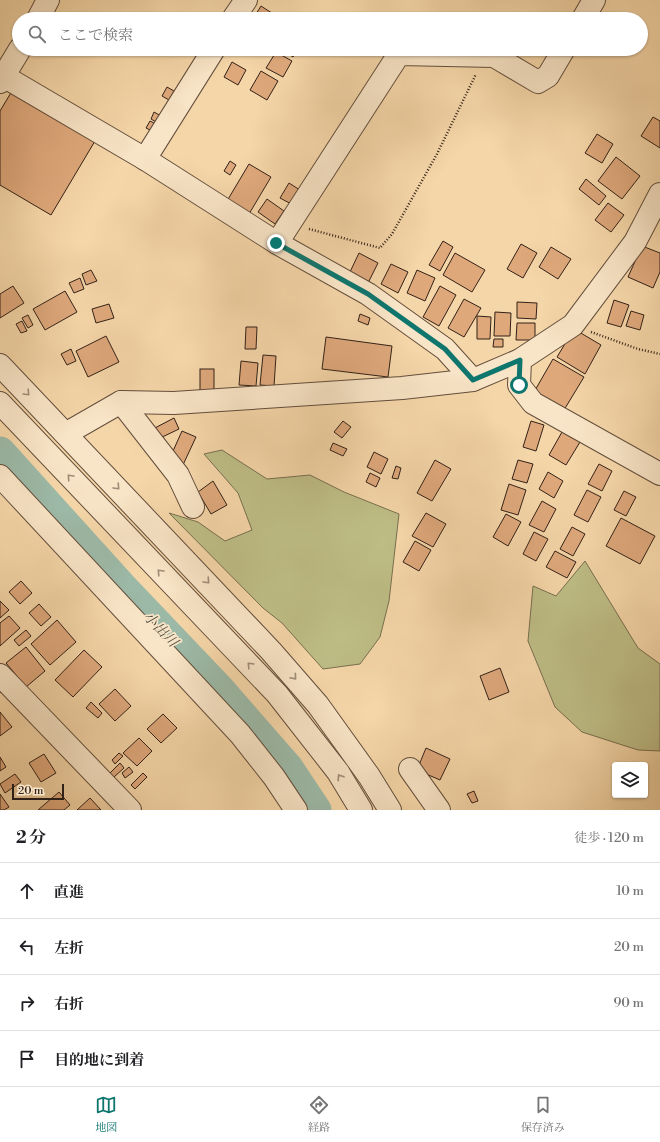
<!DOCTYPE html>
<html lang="ja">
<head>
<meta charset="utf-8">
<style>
	:root { --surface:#fff; --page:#f2f2f2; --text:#202124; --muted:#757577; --line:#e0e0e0; --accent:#0f766e }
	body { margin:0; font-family:"Libre Bodoni","Noto Serif JP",serif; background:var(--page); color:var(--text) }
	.controls { position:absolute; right:12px; bottom:12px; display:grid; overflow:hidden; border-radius:4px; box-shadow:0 1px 3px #0004 }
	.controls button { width:36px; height:36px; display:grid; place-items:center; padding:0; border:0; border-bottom:1px solid var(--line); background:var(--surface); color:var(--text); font:20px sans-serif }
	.scale { position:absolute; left:12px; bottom:10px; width:52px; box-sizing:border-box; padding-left:4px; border:2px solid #322118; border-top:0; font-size:11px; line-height:14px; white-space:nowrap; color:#322118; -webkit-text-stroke:3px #f8e4c6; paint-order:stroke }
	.stop { position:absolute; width:12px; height:12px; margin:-9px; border:3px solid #0f766e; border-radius:50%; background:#fff }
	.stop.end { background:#0f766e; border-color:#fff; box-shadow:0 1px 4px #0008 }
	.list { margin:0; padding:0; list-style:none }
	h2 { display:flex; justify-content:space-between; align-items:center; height:52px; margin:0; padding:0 16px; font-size:17px }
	h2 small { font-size:13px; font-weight:400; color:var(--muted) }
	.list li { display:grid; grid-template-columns:26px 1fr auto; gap:12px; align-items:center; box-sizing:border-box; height:56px; padding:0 16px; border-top:1px solid var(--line) }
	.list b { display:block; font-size:15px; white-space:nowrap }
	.list em { font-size:13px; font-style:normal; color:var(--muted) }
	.icon { flex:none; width:22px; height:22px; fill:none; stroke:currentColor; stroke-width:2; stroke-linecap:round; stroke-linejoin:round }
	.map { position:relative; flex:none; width:660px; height:810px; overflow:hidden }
	.search { position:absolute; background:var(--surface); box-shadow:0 1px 3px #0004; left:12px; right:12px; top:12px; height:44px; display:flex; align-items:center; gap:10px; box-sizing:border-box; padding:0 14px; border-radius:22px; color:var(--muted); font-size:15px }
	.sheet { height:276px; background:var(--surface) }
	nav { display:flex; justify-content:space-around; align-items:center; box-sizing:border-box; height:56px; border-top:1px solid var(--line); background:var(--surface); font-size:11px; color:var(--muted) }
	nav a { display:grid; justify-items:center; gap:2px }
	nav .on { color:var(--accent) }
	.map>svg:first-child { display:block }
</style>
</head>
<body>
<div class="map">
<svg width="660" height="810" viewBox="0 0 660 810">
	<rect width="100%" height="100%" fill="#f5d6a8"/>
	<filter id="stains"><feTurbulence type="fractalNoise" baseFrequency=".005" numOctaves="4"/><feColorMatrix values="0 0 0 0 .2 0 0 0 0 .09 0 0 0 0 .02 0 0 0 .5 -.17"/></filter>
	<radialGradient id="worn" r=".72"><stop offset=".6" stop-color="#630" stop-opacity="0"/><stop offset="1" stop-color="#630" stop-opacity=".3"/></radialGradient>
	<g fill="#bebd86" stroke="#786f4f">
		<path d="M 222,450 L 267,479 L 310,475 L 344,492 L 399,514 L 389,601 L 380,637 L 360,664 L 323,669 L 282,623 L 263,608 L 169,513 L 198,522 L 225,541 L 252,530 L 238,493 L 204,454 Z"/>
		<path d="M 585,561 L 638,648 L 660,664 L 660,751 L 638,750 L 582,732 L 555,707 L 528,641 L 533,586 L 556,596 Z"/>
	</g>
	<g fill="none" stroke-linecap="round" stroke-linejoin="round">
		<path stroke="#9cb9a7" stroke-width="31" d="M 0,452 L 121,586 L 220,690 L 288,768 L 316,810"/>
	</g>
	<g fill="#dea87b" stroke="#322118">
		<path d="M 261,6 L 281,19 L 253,19 Z"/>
		<path d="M 281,49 L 298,49 L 293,57 Z"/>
		<path d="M 276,52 L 292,61 L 283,77 L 266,68 Z"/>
		<path d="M 232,62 L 246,70 L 238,85 L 224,77 Z"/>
		<path d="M 261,71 L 278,81 L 267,100 L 250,90 Z"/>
		<path d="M 167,87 L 174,91 L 169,100 L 162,96 Z"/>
		<path d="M 12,91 L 95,141 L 51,215 L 0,185 L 0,111 Z"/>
		<path d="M 154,112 L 161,116 L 158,123 L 151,119 Z"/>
		<path d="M 653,117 L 660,121 L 660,148 L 641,136 Z"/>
		<path d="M 150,121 L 156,124 L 152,131 L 146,128 Z"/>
		<path d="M 597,134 L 613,144 L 602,163 L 585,153 Z"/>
		<path d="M 616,157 L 640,176 L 622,199 L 598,181 Z"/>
		<path d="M 230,161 L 236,165 L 230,175 L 224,171 Z"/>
		<path d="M 249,164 L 271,177 L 249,214 L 227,201 Z"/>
		<path d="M 586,179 L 606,196 L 599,205 L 579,189 Z"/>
		<path d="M 289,183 L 303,192 L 295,206 L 280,198 Z"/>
		<path d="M 267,199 L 284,211 L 275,224 L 258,212 Z"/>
		<path d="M 608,203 L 624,215 L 611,232 L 595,220 Z"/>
		<path d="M 443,241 L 453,247 L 440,271 L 429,265 Z"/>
		<path d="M 521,244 L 537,253 L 523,278 L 507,269 Z"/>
		<path d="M 642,246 L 660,253 L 660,272 L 653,288 L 628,277 Z"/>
		<path d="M 551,247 L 571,259 L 558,279 L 539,267 Z"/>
		<path d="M 359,253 L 378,263 L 368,283 L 349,274 Z"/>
		<path d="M 455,253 L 485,270 L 472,292 L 443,275 Z"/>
		<path d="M 391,264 L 408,272 L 398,293 L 381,284 Z"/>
		<path d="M 91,270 L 97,281 L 86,285 L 82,274 Z"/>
		<path d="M 417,270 L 435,278 L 425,301 L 407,293 Z"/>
		<path d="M 80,278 L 84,289 L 74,293 L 69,283 Z"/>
		<path d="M 13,286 L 24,303 L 0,318 L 0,294 Z"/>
		<path d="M 440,286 L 456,295 L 439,326 L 423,317 Z"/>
		<path d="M 65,291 L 77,312 L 45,330 L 33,309 Z"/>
		<path d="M 464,299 L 481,308 L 464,337 L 448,328 Z"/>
		<path d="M 614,300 L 629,305 L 621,327 L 607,323 Z"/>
		<path d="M 517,302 L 537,303 L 536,319 L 517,318 Z"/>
		<path d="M 109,304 L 114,318 L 96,323 L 92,309 Z"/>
		<path d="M 631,311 L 644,315 L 640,330 L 626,326 Z"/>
		<path d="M 495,312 L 511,313 L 510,336 L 494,336 Z"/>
		<path d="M 360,314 L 370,318 L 368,325 L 358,321 Z"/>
		<path d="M 28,315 L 33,325 L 28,328 L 22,318 Z"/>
		<path d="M 477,316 L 491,317 L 490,339 L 477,339 Z"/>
		<path d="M 22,321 L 27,331 L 21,333 L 16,324 Z"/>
		<path d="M 517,323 L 535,323 L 535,340 L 516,340 Z"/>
		<path d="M 246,327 L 257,327 L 256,349 L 245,349 Z"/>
		<path d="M 574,329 L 601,345 L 585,374 L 557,357 Z"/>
		<path d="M 106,336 L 119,362 L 88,377 L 76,351 Z"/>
		<path d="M 326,337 L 392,346 L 388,377 L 322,369 Z"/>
		<path d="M 494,339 L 503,339 L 503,347 L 493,347 Z"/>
		<path d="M 71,349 L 76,361 L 67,365 L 61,354 Z"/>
		<path d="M 263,355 L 276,356 L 274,386 L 260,385 Z"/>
		<path d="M 553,359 L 584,377 L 564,410 L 534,392 Z"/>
		<path d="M 241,361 L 258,363 L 256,386 L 239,385 Z"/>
		<rect x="200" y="369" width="14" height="22"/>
		<path d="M 174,418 L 179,429 L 156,440 L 151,430 Z"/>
		<path d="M 343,421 L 351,427 L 342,438 L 334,432 Z"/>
		<path d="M 531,421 L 544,425 L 536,451 L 523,447 Z"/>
		<path d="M 182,431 L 196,437 L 182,467 L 169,460 Z"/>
		<path d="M 562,432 L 580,442 L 566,465 L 549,455 Z"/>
		<path d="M 333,443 L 347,449 L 343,456 L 330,450 Z"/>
		<path d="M 374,452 L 388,459 L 381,474 L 367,467 Z"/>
		<path d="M 435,460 L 451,469 L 432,501 L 417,493 Z"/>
		<path d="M 518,460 L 533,464 L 527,483 L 512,479 Z"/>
		<path d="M 599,464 L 612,471 L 602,491 L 588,484 Z"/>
		<path d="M 396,466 L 401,468 L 398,479 L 392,478 Z"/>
		<path d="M 548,472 L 563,481 L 554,498 L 539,489 Z"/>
		<path d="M 370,473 L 380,478 L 376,487 L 366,482 Z"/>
		<path d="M 213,481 L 227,505 L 211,514 L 198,492 Z"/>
		<path d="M 509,484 L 526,490 L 518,515 L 501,510 Z"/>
		<path d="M 587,490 L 601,497 L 588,522 L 574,515 Z"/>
		<path d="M 624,491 L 636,497 L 626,516 L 614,510 Z"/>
		<path d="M 542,501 L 556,509 L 544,532 L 529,525 Z"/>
		<path d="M 426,513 L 446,524 L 433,547 L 412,536 Z"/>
		<path d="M 506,514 L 521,522 L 508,546 L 493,537 Z"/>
		<path d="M 621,518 L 655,536 L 640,564 L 606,546 Z"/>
		<path d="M 572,527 L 585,534 L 573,556 L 560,549 Z"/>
		<path d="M 534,532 L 548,539 L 536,561 L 523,554 Z"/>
		<path d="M 415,541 L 431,550 L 419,571 L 403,562 Z"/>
		<path d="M 555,551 L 576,562 L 567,578 L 546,567 Z"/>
		<path d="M 21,581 L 32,593 L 20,604 L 9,592 Z"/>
		<path d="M 0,601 L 9,610 L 0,618 Z"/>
		<path d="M 39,604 L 51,617 L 41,626 L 29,613 Z"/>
		<path d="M 9,616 L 20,628 L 0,646 L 0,623 Z"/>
		<path d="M 57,620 L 76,642 L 50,665 L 31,644 Z"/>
		<path d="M 26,630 L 31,636 L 19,646 L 14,640 Z"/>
		<path d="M 26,647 L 45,671 L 26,687 L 6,663 Z"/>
		<path d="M 84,650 L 102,667 L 73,697 L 55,680 Z"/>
		<path d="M 500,668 L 509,692 L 489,700 L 480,676 Z"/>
		<path d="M 115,689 L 131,706 L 115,721 L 99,704 Z"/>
		<path d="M 91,702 L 102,713 L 98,718 L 86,708 Z"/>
		<path d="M 0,712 L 12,727 L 0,736 Z"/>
		<path d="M 163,714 L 177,728 L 161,743 L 147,729 Z"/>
		<path d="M 139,738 L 152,751 L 137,766 L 123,753 Z"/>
		<path d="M 426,748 L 450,759 L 440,780 L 417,770 Z"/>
		<path d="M 119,753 L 123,756 L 115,764 L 112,760 Z"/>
		<path d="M 44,754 L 56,773 L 41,782 L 29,763 Z"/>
		<path d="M 0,757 L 6,767 L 0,771 Z"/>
		<path d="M 120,763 L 124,768 L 114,777 L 110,773 Z"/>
		<path d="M 129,767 L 133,772 L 125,778 L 122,773 Z"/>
		<path d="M 143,773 L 147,777 L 135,789 L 131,785 Z"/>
		<path d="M 15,774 L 21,782 L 5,793 L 0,784 Z"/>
		<path d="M 474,791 L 478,801 L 472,803 L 467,794 Z"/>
		<path d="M 59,792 L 70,805 L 64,810 L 38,810 Z"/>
		<path d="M 0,794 L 9,807 L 4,810 L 0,810 Z"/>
		<path d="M 90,798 L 101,810 L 77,810 Z"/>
	</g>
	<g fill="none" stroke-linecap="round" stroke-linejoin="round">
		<g stroke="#634e3c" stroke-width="24">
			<g id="minor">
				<path d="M 38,19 L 48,0"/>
				<path d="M 233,19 L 246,0"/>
				<path d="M 583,19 L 594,0"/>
				<path d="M 0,74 L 145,159 L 277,243 L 368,294 L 445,349 L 473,380"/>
				<path d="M 0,82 L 20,49"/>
				<path d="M 145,159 L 214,49"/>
				<path d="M 277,243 L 399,54 L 494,56 L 538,82 L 548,76 L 564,49"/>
				<path d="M 520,360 L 519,385 L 533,403 L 660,474"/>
				<path d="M 0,365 L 271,651 L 318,705 L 369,776 L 390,810"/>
				<path d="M 121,402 L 178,475 L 193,507"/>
				<path d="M 0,403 L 277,694 L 338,772 L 361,810"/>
				<path d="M 67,433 L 121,402 L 174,403 L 402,388 L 473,380 L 520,360 L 573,325 L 635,242 L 660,194"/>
				<path d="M 0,476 L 240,734 L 274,777 L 296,810"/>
				<path d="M 0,675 L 130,810"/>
				<path d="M 410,769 L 439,810"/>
			</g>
		</g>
		<g stroke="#322118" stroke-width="2.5" stroke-dasharray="1 2" stroke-linecap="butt">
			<path d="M 309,229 L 380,248 L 392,234 L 437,154 L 476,74"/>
			<path d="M 591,332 L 638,349 L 660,354"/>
		</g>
		<use href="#minor" stroke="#f8e4c6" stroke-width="22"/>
	</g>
	<defs><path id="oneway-chevron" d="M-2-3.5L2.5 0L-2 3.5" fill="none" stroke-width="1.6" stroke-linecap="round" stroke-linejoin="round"/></defs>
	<g stroke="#9f8c78">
		<use href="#oneway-chevron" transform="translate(27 393) rotate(46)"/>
		<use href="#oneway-chevron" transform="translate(70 477) rotate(-133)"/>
		<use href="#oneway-chevron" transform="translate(117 487) rotate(47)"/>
		<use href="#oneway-chevron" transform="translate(160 572) rotate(-133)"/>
		<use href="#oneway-chevron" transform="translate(207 581) rotate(47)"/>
		<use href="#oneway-chevron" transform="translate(250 665) rotate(-134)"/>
		<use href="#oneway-chevron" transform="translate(294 677) rotate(49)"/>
		<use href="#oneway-chevron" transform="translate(340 777) rotate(-123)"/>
	</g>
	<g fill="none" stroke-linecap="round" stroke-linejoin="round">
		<path stroke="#0f766e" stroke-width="5" d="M 276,243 L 368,294 L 445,349 L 473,380 L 520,360 L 519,385"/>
	</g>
	<g text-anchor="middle" stroke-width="3.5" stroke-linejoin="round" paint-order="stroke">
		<g font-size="14" font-style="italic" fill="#524f43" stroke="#f8e4c6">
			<text transform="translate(161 629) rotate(46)" y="5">小出川</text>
		</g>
	</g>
	<rect width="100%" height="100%" filter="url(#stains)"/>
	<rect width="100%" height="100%" fill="url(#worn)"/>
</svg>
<div class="controls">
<button><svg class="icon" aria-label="layers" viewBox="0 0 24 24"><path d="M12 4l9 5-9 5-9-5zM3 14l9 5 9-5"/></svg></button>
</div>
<div class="scale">20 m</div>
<div class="stop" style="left:519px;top:385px"></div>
<div class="stop end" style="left:276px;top:243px"></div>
<div class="search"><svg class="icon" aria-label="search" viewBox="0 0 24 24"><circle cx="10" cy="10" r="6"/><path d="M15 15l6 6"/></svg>ここで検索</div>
</div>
<section class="sheet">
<h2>2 分<small>徒歩 · 120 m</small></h2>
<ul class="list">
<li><svg class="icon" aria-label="ahead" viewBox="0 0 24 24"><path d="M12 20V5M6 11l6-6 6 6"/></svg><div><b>直進</b></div><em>10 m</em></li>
<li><svg class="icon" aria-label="left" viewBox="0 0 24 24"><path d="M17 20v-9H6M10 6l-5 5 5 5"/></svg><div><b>左折</b></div><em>20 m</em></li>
<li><svg class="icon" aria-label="right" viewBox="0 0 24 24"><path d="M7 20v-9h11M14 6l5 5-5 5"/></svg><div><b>右折</b></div><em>90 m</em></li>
<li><svg class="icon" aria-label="arrive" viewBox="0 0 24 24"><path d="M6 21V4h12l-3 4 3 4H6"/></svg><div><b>目的地に到着</b></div></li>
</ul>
</section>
<nav>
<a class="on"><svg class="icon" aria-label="map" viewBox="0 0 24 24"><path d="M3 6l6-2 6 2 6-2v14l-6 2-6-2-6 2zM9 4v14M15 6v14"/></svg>地図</a>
<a><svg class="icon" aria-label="directions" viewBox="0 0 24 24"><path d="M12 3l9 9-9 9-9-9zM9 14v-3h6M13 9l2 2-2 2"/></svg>経路</a>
<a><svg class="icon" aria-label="saved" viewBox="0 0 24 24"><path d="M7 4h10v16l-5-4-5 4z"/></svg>保存済み</a>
</nav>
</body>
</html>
